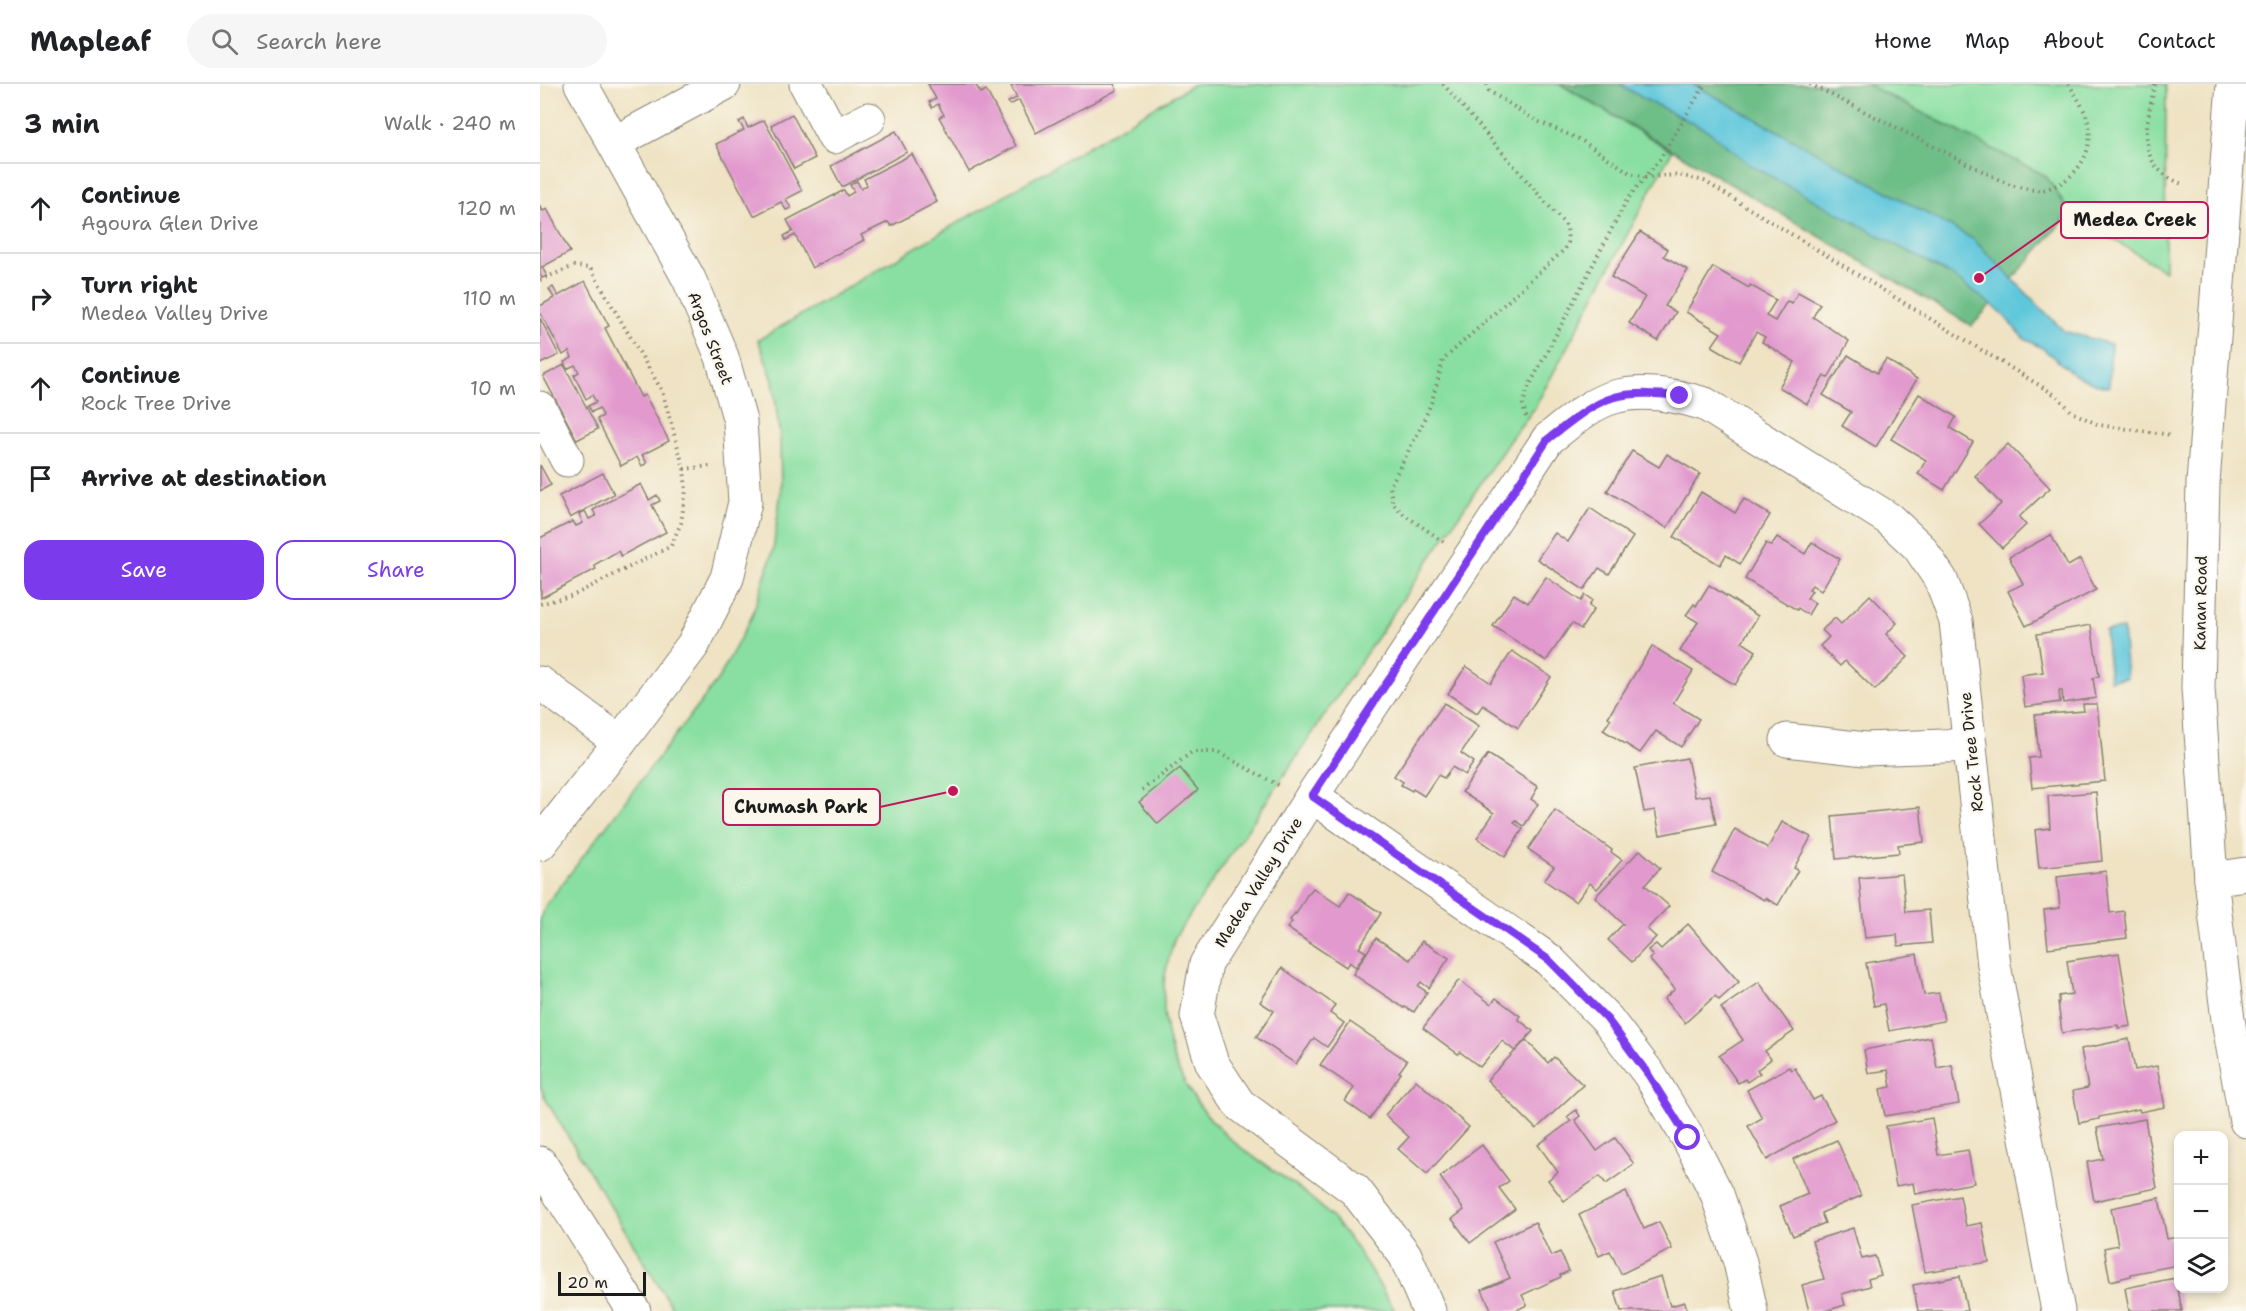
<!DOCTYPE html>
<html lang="en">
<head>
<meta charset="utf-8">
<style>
	:root { --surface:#fff; --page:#f6f6f6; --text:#202124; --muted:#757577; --line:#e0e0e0; --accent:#7c3aed }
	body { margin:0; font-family:"Shantell Sans",sans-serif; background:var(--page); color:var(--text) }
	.controls { position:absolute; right:18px; bottom:18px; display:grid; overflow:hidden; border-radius:12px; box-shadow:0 3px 9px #0003 }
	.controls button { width:54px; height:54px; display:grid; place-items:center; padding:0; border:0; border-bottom:2px solid var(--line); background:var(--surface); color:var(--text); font:30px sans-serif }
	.scale { position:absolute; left:18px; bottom:15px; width:88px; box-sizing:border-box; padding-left:6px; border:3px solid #1c1c1c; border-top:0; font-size:16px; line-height:21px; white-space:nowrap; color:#1c1c1c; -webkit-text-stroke:4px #fbf7ec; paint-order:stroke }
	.stop { position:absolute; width:18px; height:18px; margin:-14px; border:4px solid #7c3aed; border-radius:50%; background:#fff }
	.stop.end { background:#7c3aed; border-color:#fff; box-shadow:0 2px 6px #0008 }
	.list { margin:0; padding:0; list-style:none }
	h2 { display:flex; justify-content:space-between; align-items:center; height:78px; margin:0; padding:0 24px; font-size:26px }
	h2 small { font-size:20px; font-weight:400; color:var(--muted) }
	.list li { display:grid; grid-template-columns:39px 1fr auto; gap:18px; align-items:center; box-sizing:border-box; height:90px; padding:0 24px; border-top:2px solid var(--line) }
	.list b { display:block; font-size:22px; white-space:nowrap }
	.list p { margin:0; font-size:20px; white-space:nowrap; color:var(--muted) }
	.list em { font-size:20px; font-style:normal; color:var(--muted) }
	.actions { display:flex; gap:12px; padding:18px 24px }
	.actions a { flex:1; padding:14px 0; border:2px solid var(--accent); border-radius:18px; text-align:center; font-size:21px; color:var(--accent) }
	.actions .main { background:var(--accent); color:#fff }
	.icon { flex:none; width:33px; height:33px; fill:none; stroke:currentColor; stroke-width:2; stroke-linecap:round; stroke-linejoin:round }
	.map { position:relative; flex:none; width:1706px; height:1227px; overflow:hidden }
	header { display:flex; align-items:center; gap:36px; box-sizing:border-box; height:84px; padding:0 30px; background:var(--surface); border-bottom:2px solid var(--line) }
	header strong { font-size:28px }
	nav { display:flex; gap:33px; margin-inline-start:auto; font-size:21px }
	.search { width:420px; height:54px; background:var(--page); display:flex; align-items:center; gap:15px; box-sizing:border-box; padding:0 21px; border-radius:33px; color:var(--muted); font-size:22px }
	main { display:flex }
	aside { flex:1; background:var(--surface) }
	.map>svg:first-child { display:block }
</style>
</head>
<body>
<header>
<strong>Mapleaf</strong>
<div class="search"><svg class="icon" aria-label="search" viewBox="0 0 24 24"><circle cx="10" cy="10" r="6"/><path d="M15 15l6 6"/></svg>Search here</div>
<nav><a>Home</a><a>Map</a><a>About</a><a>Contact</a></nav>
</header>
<main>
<aside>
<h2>3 min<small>Walk · 240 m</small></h2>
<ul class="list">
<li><svg class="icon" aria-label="ahead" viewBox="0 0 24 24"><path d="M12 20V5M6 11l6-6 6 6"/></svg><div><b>Continue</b><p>Agoura Glen Drive</p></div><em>120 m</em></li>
<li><svg class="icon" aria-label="right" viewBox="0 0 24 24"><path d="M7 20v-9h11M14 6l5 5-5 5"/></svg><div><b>Turn right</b><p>Medea Valley Drive</p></div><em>110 m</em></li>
<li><svg class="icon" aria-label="ahead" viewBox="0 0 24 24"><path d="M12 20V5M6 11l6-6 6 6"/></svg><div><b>Continue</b><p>Rock Tree Drive</p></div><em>10 m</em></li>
<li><svg class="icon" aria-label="arrive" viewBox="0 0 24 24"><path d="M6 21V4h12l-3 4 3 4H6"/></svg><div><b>Arrive at destination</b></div></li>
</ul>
<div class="actions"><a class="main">Save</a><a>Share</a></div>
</aside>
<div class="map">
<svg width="1706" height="1227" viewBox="0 0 1706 1227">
	<rect width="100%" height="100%" fill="#fbf7ec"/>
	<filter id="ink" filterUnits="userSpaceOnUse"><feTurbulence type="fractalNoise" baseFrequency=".0167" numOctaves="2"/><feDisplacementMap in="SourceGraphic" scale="12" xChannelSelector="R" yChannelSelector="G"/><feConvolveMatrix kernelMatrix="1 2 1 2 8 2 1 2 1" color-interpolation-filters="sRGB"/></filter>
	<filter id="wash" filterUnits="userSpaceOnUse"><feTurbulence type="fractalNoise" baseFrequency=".008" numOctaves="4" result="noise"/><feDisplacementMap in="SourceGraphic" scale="24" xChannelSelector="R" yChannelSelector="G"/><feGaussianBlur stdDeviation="1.35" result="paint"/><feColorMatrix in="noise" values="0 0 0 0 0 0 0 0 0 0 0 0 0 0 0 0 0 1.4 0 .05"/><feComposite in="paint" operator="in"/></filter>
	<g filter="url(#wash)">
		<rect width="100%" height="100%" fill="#efe3c4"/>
		<g fill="#89dfa2" stroke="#527e5f" stroke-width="1.5">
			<path d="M 654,0 L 1020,0 L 1132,67 L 994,325 L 972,353 L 635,853 C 631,869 624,886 624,902 C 621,964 642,1009 687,1052 C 712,1075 745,1092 771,1114 C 808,1144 831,1187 855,1227 L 134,1227 L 6,1016 L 0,1002 L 0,836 L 6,821 L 179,594 L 212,532 L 233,467 L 241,407 L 240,355 L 233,296 L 218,256 Z"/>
			<path d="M 1326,0 L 1626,0 L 1625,187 L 1530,129 L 1506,92 Z"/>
		</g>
		<path fill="#6ebe88" stroke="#456d52" stroke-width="1.5" d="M 1020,0 L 1326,0 L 1506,92 L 1530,129 L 1432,242 Z"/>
		<g fill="#5fc7db" stroke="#3e727c" stroke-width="1.5">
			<path d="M 1079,0 L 1153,0 L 1433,155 L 1524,247 L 1571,260 L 1569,303 L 1554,300 L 1535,291 L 1502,264 L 1483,254 L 1460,227 L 1411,191 L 1210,81 L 1167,46 L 1104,15 Z"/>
			<path d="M 1583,545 L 1587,594 L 1570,596 L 1565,547 Z"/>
		</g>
		<g id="blocks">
			<g fill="#e29ace">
				<path d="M 388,0 L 435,0 L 441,9 L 446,6 L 476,62 L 429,88 L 399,33 L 404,31 L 398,20 L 392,24 L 389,18 L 396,15 Z"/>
				<path d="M 474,0 L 574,0 L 577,6 L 496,49 L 479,16 L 470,21 L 468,18 L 477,14 L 471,2 Z"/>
				<path d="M 252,30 L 275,74 L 254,85 L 231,41 Z"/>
				<path d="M 204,35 L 208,44 L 224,36 L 262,107 L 246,115 L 251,124 L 246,126 L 241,118 L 214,132 L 176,60 L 204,46 L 199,38 Z"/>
				<path d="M 356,47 L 367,68 L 302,103 L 291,82 Z"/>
				<path d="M 372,70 L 397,118 L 351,142 L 348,138 L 321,151 L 324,156 L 272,184 L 255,151 L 246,156 L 244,152 L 253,147 L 247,136 L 304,106 L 307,112 L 314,108 L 310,101 L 317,97 L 321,105 L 327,101 L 324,95 Z"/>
				<path d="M 0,122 L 3,127 L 7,125 L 30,168 L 2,183 L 7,192 L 2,194 L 0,191 Z"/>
				<path d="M 1100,148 L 1128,165 L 1124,172 L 1148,186 L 1125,222 L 1136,228 L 1118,257 L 1089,239 L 1105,213 L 1071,193 Z"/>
				<path d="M 1173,183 L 1209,204 L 1210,201 L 1236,216 L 1226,232 L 1235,237 L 1247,217 L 1252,219 L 1258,208 L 1280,220 L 1273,233 L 1309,257 L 1288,294 L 1284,292 L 1267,320 L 1239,303 L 1255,278 L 1222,258 L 1225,253 L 1216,248 L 1199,278 L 1172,262 L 1181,249 L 1146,228 Z"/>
				<path d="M 45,197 L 69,242 L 65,244 L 101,313 L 105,311 L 129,357 L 102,371 L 107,379 L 102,382 L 97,373 L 81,382 L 57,335 L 63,332 L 59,324 L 52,328 L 48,322 L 56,318 L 52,311 L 46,315 L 34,291 L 39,288 L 35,281 L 27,285 L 24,278 L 32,274 L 29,267 L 23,271 L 0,228 L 0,222 L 14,214 L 9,205 L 13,203 L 18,212 Z"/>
				<path d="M 0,234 L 19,271 L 0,280 Z"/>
				<path d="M 1308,271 L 1337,289 L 1346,275 L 1377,295 L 1336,363 L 1302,342 L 1311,328 L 1283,311 Z"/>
				<path d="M 24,281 L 58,345 L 37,356 L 3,292 Z"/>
				<path d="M 1379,310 L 1416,333 L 1410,344 L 1433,358 L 1404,406 L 1378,390 L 1386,376 L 1351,355 Z"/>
				<path d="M 1468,360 L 1510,404 L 1479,433 L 1486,441 L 1462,464 L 1439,440 L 1461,420 L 1435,392 Z"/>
				<path d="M 1092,367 L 1119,383 L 1127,370 L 1160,390 L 1127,444 L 1067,407 Z"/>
				<path d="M 0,381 L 11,401 L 0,407 Z"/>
				<path d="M 63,389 L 74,410 L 30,434 L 19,412 Z"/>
				<path d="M 101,400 L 109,416 L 117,411 L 120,417 L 112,421 L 126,448 L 81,472 L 78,467 L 54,481 L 56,485 L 1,514 L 0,454 L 33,437 L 36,442 L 43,439 L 39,430 L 45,427 L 49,435 L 56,432 L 53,426 Z"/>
				<path d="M 1161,408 L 1195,429 L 1204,415 L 1230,431 L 1200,480 L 1186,471 L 1180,481 L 1134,453 Z"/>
				<path d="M 1050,424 L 1093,453 L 1069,490 L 1059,484 L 1044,506 L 997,475 L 1015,449 L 1028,458 Z"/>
				<path d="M 1511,451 L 1528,482 L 1540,475 L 1556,506 L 1486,542 L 1468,507 L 1483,500 L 1469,473 Z"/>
				<path d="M 1237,453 L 1265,470 L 1272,458 L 1300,475 L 1281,507 L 1272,501 L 1269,505 L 1272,507 L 1267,514 L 1275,519 L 1268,531 L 1258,524 L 1257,526 L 1205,495 L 1226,459 L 1231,462 Z"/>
				<path d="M 1006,493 L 1041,517 L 1045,511 L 1052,516 L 1049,522 L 1054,525 L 1041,545 L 1032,539 L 1006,577 L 953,542 L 974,510 L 988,519 Z"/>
				<path d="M 1169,501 L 1218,532 L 1202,558 L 1216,567 L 1195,601 L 1140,567 L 1158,538 L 1146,531 L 1154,520 L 1156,522 Z"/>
				<path d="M 1330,511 L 1357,539 L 1346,550 L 1368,573 L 1335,606 L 1305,577 L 1300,582 L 1280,562 L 1289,553 L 1282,546 L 1295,534 L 1301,540 Z"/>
				<path d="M 1551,541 L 1559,592 L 1553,594 L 1556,614 L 1523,619 L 1522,607 L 1519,607 L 1520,618 L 1485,623 L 1481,591 L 1503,588 L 1497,550 Z"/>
				<path d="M 1112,562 L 1153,587 L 1133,619 L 1159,635 L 1141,663 L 1116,647 L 1100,669 L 1063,646 L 1071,635 L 1068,633 Z"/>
				<path d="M 972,567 L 1011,593 L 978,644 L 943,621 L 937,629 L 908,610 L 926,582 L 951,599 Z"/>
				<path d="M 904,619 L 939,642 L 921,669 L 934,678 L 925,691 L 912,683 L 904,694 L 898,691 L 884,712 L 873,705 L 872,707 L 861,701 L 863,698 L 854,692 Z"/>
				<path d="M 1543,620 L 1557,620 L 1565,697 L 1492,704 L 1489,674 L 1499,673 L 1495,631 L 1544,627 Z"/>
				<path d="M 948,670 L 998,703 L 991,715 L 998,720 L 984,742 L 976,737 L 974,739 L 983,745 L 965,773 L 937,754 L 954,729 L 922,708 Z"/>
				<path d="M 1147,674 L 1155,713 L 1170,711 L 1176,740 L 1120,751 L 1115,726 L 1104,728 L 1095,684 Z"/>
				<path d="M 640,684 L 658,706 L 618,740 L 599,718 Z"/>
				<path d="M 1556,708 L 1562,777 L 1499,784 L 1495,746 L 1510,744 L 1508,712 Z"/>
				<path d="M 1380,723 L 1384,758 L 1358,761 L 1359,769 L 1296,775 L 1292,732 Z"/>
				<path d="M 1015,726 L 1072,766 L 1071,768 L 1082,776 L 1057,805 L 1050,799 L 1036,818 L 1004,796 L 1014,783 L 988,765 Z"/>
				<path d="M 1242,738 L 1271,753 L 1254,784 L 1258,786 L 1238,821 L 1225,814 L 1224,816 L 1172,788 L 1195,745 L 1228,764 Z"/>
				<path d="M 1100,766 L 1120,784 L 1105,801 L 1129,822 L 1107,845 L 1116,853 L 1092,878 L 1068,856 L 1083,840 L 1055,813 Z"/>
				<path d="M 1566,787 L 1570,829 L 1584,827 L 1587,854 L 1508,864 L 1504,826 L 1520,824 L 1517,793 Z"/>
				<path d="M 1362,790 L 1366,828 L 1389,826 L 1392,859 L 1358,862 L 1357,851 L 1325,854 L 1319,794 Z"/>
				<path d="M 773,804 L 800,822 L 809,808 L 841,829 L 819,864 L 826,868 L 816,883 L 809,878 L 806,883 L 747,844 L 752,838 L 750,836 L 755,829 L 756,830 L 768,809 L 769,809 Z"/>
				<path d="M 1148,840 L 1199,898 L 1179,916 L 1175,912 L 1145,939 L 1124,915 L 1135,905 L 1109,875 L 1113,872 L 1108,866 L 1116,860 L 1121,865 Z"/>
				<path d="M 836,854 L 870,876 L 882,857 L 909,874 L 889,904 L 881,898 L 878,902 L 887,908 L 874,928 L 865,923 L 864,924 L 813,890 Z"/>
				<path d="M 1579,869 L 1591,942 L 1578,944 L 1578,941 L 1522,949 L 1518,918 L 1519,918 L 1519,912 L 1532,910 L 1527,877 Z"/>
				<path d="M 1377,870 L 1384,911 L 1399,909 L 1404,937 L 1349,947 L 1344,920 L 1334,922 L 1326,879 Z"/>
				<path d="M 742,884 L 795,921 L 790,929 L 804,939 L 787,963 L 774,954 L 756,980 L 716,953 L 734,927 L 720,918 Z"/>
				<path d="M 919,896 L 951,920 L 956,914 L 980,932 L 978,935 L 993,947 L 975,967 L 962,957 L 940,983 L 920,968 L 918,970 L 883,944 Z"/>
				<path d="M 1219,898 L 1254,947 L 1225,967 L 1231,975 L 1217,986 L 1220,989 L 1207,998 L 1205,995 L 1198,999 L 1179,972 L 1203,956 L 1181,924 Z"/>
				<path d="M 810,938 L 867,977 L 859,988 L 861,989 L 830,1035 L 805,1017 L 814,1004 L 780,981 Z"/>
				<path d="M 1391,953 L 1397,984 L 1412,981 L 1419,1020 L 1345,1032 L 1340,1005 L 1351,1003 L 1348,986 L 1328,989 L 1324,966 Z"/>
				<path d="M 1589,955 L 1595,986 L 1617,982 L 1625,1023 L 1600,1028 L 1599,1025 L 1559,1033 L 1559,1035 L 1539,1039 L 1533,1007 L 1548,1004 L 1541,965 Z"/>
				<path d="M 986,956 L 1008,979 L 1014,973 L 1043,1001 L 996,1045 L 947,996 Z"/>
				<path d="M 1249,983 L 1251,986 L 1255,984 L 1273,1016 L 1281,1012 L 1295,1036 L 1227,1076 L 1208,1042 L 1222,1034 L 1207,1006 Z"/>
				<path d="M 876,996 L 929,1043 L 887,1090 L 858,1065 L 869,1053 L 845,1031 Z"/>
				<path d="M 1036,1026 L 1040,1032 L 1035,1036 L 1057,1067 L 1075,1054 L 1094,1080 L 1066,1100 L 1060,1092 L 1024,1117 L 1008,1096 L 1018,1088 L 998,1061 L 1031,1037 L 1027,1033 Z"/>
				<path d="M 1392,1034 L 1398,1071 L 1428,1066 L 1434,1099 L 1375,1110 L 1373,1099 L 1356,1102 L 1346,1042 Z"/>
				<path d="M 1605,1035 L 1617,1104 L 1554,1117 L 1547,1078 L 1563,1075 L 1557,1044 Z"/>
				<path d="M 1297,1056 L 1321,1112 L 1281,1129 L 1285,1139 L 1253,1152 L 1240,1122 L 1268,1110 L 1253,1075 Z"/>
				<path d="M 942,1061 L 969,1097 L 959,1104 L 975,1125 L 930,1159 L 912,1135 L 924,1126 L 900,1093 Z"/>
				<path d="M 1086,1108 L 1104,1145 L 1119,1138 L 1132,1165 L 1081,1190 L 1070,1167 L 1059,1172 L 1039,1131 Z"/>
				<path d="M 1420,1112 L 1426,1142 L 1442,1139 L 1449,1178 L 1385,1188 L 1372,1121 Z"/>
				<path d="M 1619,1114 L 1627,1155 L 1638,1153 L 1638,1181 L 1591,1190 L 1591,1192 L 1570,1197 L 1564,1164 L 1578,1161 L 1571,1124 Z"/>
				<path d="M 995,1138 L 1011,1172 L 1020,1168 L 1029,1187 L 1020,1191 L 1021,1193 L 982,1211 L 987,1221 L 975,1227 L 952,1227 L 942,1206 L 970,1194 L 953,1158 Z"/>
				<path d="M 1313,1144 L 1322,1175 L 1335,1172 L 1341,1191 L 1328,1195 L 1330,1202 L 1302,1210 L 1305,1221 L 1285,1227 L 1269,1227 L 1262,1201 L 1284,1195 L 1272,1157 Z"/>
				<path d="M 1121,1192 L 1130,1222 L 1145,1218 L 1147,1227 L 1081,1227 L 1075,1207 Z"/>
				<path d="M 1420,1192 L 1427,1227 L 1378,1227 L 1373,1201 Z"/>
				<path d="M 1636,1194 L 1642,1227 L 1589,1227 L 1585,1204 Z"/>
			</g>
		</g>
	</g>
	<g filter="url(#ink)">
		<use href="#blocks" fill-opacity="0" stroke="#868070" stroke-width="1.5"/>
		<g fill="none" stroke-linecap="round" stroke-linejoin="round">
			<g stroke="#868070" stroke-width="35">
				<g id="minor">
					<path d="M 266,0 L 294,53 L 329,35"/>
					<path d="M 74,59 L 184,0"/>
					<path d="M 0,324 L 27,376"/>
					<path d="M 0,599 L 80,658"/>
					<path d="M 1247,656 L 1325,665 L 1430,661"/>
					<path d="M 772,712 L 1009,876 L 1067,935 L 1109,990 L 1148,1054 L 1177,1110 L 1200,1178 L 1211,1227"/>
					<path d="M 0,760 L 80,658 L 153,561 L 187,494 L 205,418 L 200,337 L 182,273 L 149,195 L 41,0"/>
					<path d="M 1671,795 L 1706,790"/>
					<path d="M 0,1079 L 94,1227"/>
					<path d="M 889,1227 L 865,1171 L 815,1106 L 699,1020 L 672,979 L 657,932 L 666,880 L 772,712 L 1008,355 C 1028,340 1049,320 1074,313 C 1104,305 1136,311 1165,320 L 1349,435 L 1379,463 L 1401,496 L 1416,537 L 1454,881 L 1518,1227"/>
				</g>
			</g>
			<g stroke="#868070" stroke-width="35">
				<path id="major" d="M 1693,0 L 1663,399 L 1658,604 L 1671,795 L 1688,936 L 1706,1037"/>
			</g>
			<g stroke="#868070" stroke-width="4" stroke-dasharray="1.5 4.5" stroke-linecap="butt">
				<path d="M 903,0 L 1027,143 L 1028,159 L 1025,165 L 903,276 L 892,317 L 881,343 L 850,402 L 852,418 L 862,429 L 904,458"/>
				<path d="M 947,0 L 949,7 L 995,36 L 1041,56 L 1090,89 L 1106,93 L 1139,91 L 1164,97 L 1517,312 L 1532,328 L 1559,341 L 1631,351"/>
				<path d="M 1270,0 L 1470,101 C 1480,103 1493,107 1502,106 C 1534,100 1556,69 1548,37 C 1544,24 1536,12 1529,0"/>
				<path d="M 1615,0 C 1606,42 1593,83 1645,101"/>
				<path d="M 0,196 L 34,182 L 50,184 L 122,307 L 144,385 L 146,406 L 141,439 L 131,462 L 34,511 L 0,520"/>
				<path d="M 986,333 L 983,321 L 987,306 L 1087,116 L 1120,75 L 1165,0"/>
				<path d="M 144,385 L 171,382"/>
				<path d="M 602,706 L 652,668 L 677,668 L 742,703"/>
			</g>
			<use href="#minor" stroke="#fff" stroke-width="33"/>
			<use href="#major" stroke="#fff" stroke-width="33"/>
		</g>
	</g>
	<g fill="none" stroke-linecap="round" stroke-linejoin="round" filter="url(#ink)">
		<path stroke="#7c3aed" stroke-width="8" d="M 1140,312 C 1118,310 1095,308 1075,313 C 1050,320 1028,340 1008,355 L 772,712 L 1009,876 L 1067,935 L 1108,990 L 1148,1054"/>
	</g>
	<g text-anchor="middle" stroke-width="4.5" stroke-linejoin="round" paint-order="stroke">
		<g font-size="16" fill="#1c1c1c" stroke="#fbf7ec">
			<text transform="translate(171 254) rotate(69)" y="6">Argos Street</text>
			<text transform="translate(1660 519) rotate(-89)" y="6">Kanan Road</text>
			<text transform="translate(1431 668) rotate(-96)" y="6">Rock Tree Drive</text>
			<text transform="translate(718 798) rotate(-58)" y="6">Medea Valley Drive</text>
		</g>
	</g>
	<path fill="none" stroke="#c2185b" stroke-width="2" d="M1439 194L1521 136M413 707L340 723"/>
	<g fill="#c2185b" stroke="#fbf7ec" stroke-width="2">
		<circle cx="1439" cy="194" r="6"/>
		<circle cx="413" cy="707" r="6"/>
	</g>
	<g fill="#fbf7ec" stroke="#c2185b" stroke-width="2">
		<rect x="1521" y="118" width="147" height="36" rx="6"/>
		<rect x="183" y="705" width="157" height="36" rx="6"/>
	</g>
	<g font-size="18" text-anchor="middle" font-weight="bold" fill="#1c1c1c">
		<text x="1595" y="142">Medea Creek</text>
		<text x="261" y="729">Chumash Park</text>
	</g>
</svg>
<div class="controls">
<button>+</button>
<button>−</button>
<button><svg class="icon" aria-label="layers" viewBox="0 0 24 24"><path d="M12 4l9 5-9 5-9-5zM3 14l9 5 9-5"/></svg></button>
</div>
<div class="scale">20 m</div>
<div class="stop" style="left:1148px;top:1054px"></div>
<div class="stop end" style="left:1140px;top:312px"></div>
</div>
</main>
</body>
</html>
